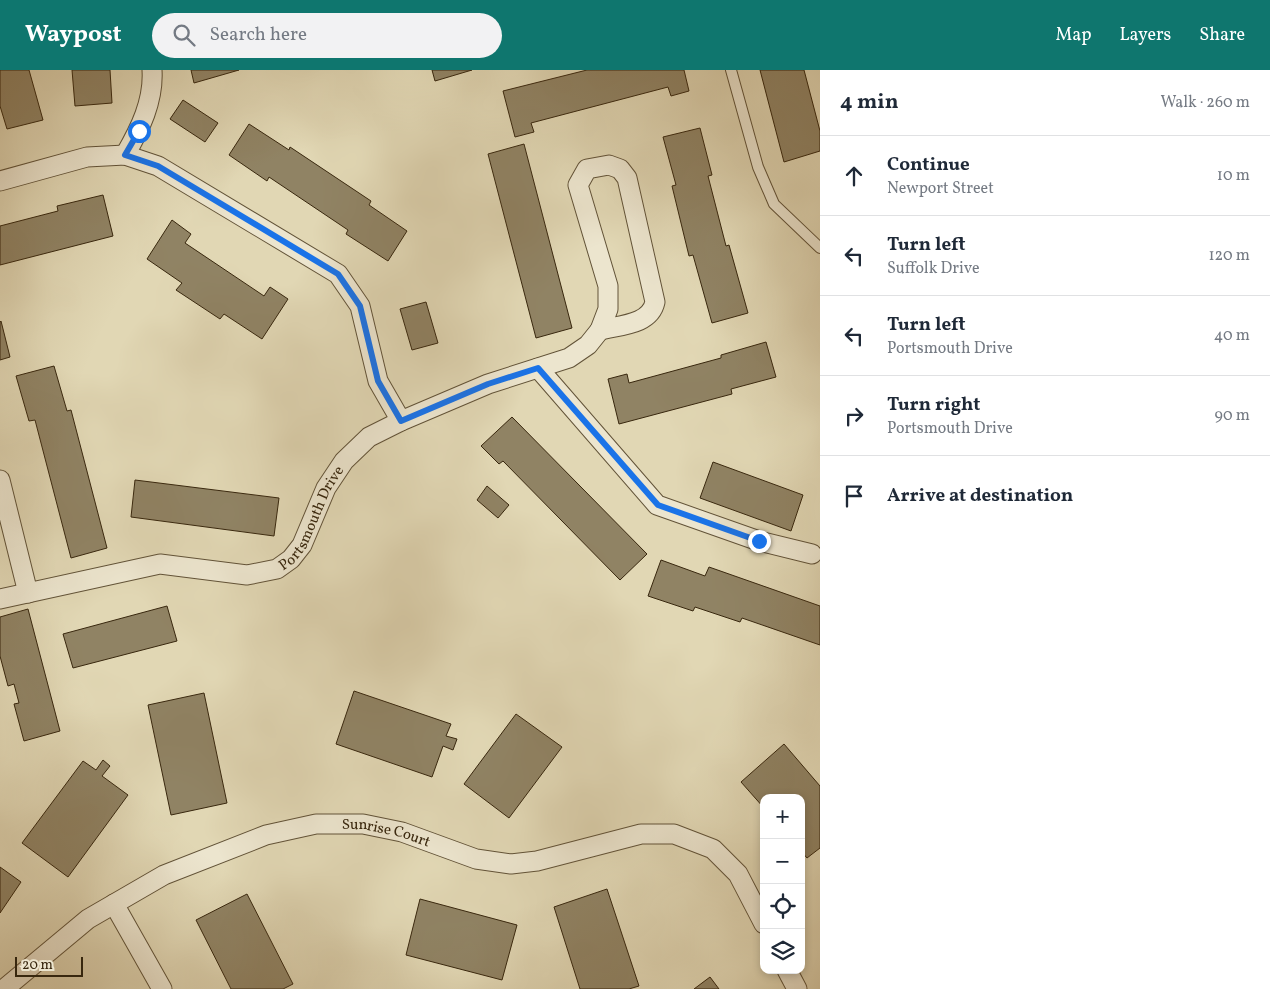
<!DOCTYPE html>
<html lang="en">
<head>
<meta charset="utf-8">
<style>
	:root { --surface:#fff; --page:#f2f2f3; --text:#1f2937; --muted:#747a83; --line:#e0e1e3; --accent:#0f766e }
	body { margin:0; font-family:Vollkorn,serif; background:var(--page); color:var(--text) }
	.controls { position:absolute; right:15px; bottom:15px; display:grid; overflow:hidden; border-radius:10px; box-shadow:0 2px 8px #0003 }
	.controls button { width:45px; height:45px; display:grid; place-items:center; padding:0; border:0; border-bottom:1px solid var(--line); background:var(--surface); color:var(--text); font:25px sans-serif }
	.scale { position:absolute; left:15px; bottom:12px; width:68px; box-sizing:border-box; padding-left:5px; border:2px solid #38270e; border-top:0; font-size:14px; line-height:18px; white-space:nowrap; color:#38270e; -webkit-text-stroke:4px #ece5ce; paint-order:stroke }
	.stop { position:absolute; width:15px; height:15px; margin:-11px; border:4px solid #1a73e8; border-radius:50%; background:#fff }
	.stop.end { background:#1a73e8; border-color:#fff; box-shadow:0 1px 5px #0008 }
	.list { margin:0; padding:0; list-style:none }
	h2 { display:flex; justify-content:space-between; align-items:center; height:65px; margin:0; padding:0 20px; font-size:21px }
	h2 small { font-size:16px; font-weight:400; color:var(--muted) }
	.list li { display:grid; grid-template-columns:32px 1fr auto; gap:15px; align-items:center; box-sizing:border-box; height:80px; padding:0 20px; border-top:1px solid var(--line) }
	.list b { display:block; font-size:19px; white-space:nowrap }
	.list p { margin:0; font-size:16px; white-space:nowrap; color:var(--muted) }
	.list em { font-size:16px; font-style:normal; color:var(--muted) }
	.icon { flex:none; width:28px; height:28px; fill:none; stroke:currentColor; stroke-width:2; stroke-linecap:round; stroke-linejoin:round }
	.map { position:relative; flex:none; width:820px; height:919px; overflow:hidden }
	header { display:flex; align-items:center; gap:30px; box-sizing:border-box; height:70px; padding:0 25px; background:var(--accent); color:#fff }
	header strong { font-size:24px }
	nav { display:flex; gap:28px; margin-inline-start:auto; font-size:18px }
	.search { width:350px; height:45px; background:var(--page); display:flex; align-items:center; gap:12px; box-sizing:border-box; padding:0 18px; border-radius:28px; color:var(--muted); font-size:19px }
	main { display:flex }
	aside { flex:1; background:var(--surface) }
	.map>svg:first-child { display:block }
</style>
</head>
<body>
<header>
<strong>Waypost</strong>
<div class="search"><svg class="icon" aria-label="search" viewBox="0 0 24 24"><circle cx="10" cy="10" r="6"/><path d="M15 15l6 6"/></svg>Search here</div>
<nav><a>Map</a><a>Layers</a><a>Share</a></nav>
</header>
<main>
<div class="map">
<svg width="820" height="919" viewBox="0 0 820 919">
	<rect width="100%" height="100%" fill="#e1d7b4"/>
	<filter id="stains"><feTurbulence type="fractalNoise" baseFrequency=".004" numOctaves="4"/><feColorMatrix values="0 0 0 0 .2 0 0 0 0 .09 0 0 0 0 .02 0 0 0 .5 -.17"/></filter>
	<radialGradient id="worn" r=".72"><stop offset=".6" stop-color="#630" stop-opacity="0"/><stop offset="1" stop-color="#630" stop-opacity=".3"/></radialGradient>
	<g fill="#908364" stroke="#38270e">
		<path d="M 0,0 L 29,0 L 43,50 L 7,59 L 0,36 Z"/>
		<path d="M 72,0 L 110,0 L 112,33 L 75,36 Z"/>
		<path d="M 191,0 L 239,0 L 194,13 Z"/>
		<path d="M 432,0 L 472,0 L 435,11 Z"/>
		<path d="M 587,0 L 684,0 L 689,21 L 671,26 L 668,17 L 531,53 L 534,62 L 515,67 L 503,21 Z"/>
		<path d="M 760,0 L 804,0 L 820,61 L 820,81 L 784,92 Z"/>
		<path d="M 183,30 L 218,53 L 205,72 L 170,49 Z"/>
		<path d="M 249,54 L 289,80 L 290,77 L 371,131 L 369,135 L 407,161 L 388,191 L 346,164 L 348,160 L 269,107 L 267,111 L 229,85 Z"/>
		<path d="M 700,58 L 712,105 L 708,106 L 726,176 L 729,175 L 748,243 L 712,253 L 693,185 L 689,186 L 672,116 L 676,115 L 663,67 Z"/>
		<path d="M 524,74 L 572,258 L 536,268 L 488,84 Z"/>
		<path d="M 103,125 L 113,166 L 0,195 L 0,156 L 58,141 L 57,136 Z"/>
		<path d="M 172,150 L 191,164 L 185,173 L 264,226 L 270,217 L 288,229 L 262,269 L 224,244 L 220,249 L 176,220 L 182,213 L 147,189 Z"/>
		<path d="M 426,232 L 438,273 L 412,280 L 400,239 Z"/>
		<path d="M 1,251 L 10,287 L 0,290 L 0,252 Z"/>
		<path d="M 766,272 L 776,307 L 731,319 L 732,324 L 619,354 L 608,309 L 627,304 L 629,313 L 721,288 L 721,285 Z"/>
		<path d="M 54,296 L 67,341 L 71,340 L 107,478 L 71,488 L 35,350 L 29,351 L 16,306 Z"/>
		<path d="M 512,347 L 647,484 L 620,510 L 503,391 L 499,394 L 481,376 Z"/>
		<path d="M 713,392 L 803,425 L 791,461 L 700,428 Z"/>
		<path d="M 135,410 L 279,428 L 274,466 L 131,447 Z"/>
		<path d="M 487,416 L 509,435 L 498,448 L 477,430 Z"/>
		<path d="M 661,490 L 705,506 L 709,497 L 820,536 L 820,575 L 742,548 L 740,552 L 695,537 L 693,541 L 648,526 Z"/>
		<path d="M 167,536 L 177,571 L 73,598 L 63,564 Z"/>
		<path d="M 28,539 L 60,661 L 24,671 L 14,634 L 19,633 L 14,614 L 8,616 L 0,586 L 0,547 Z"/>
		<path d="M 354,621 L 451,654 L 446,666 L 457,669 L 453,680 L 443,676 L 432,707 L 336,674 Z"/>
		<path d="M 204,623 L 227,733 L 171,745 L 148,635 Z"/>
		<path d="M 516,644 L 562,677 L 509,748 L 464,714 Z"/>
		<path d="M 784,674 L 820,716 L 820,778 L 807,788 L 801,781 L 801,728 L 764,728 L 764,738 L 741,712 Z"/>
		<path d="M 103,690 L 110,696 L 102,706 L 128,725 L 68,807 L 22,773 L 83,691 L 96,700 Z"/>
		<path d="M 0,797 L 21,812 L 0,843 Z"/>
		<path d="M 607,819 L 639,916 L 629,919 L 580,919 L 554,837 Z"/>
		<path d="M 247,824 L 293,914 L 283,919 L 231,919 L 196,850 Z"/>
		<path d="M 420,829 L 517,855 L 502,910 L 406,885 Z"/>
		<path d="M 710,907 L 719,919 L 694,919 Z"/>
	</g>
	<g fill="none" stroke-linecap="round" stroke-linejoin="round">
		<g stroke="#625338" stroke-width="12">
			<path id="lane" d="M 731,0 L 758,97 L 774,134 L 820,178"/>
		</g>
		<g stroke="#625338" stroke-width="21">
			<g id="street">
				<path d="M 125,85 C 140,59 154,31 152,0"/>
				<path d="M 609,95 L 620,99 L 627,108 L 655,232 C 650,255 620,255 600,260 L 608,239 L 608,216 L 578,115 L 587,99 Z"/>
				<path d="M 0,111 L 87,87 L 125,85 L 158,96 L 338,204 L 360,236 L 378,311 L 401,351"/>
				<path d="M 538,298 L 657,435 L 759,471 L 812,484"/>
				<path d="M 0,410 L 28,523"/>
				<path id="s1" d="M 0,529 L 160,494 L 247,505 L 277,499 L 291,489 L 302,475 L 326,418 L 344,391 L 369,367 L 401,351 L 488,314 L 569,288 L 588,275 L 600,260"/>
				<path d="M 114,834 L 162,919"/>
				<path d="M 787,900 L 797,919"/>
				<path id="s2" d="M 4,919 L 88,849 L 164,805 L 266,765 L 316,754 L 363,754 L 402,762 L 476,789 L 511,794 L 537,791 L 641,764 L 674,764 L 713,779 L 738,804 L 764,854"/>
			</g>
		</g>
		<use href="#lane" stroke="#ece5ce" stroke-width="10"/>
		<use href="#street" stroke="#ece5ce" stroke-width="19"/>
	</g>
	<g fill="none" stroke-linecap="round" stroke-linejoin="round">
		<path stroke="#1a73e8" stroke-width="6" d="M 139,61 L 125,85 L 158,96 L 338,204 L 360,236 L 378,311 L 401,351 L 488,314 L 538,298 L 658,435 L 759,471"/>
	</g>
	<g text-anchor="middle" stroke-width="5" stroke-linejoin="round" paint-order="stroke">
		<g font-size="15" fill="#38270e" stroke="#ece5ce">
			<text dy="5" stroke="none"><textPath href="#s1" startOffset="345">Portsmouth Drive</textPath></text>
			<text dy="5" stroke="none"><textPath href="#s2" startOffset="429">Sunrise Court</textPath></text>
		</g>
	</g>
	<rect width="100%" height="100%" filter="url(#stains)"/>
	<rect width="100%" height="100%" fill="url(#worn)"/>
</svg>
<div class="controls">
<button>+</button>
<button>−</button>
<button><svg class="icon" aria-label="locate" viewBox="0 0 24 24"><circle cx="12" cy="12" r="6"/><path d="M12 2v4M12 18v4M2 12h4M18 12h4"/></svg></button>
<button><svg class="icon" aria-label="layers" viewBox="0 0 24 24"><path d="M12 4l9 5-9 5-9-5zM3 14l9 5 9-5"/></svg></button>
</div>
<div class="scale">20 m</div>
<div class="stop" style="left:139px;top:61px"></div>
<div class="stop end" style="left:759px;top:471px"></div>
</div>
<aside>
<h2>4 min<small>Walk · 260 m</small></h2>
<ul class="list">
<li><svg class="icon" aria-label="ahead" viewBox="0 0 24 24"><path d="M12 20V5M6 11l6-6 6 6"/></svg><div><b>Continue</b><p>Newport Street</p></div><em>10 m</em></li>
<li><svg class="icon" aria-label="left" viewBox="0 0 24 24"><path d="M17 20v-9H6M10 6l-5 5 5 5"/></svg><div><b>Turn left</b><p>Suffolk Drive</p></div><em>120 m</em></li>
<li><svg class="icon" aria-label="left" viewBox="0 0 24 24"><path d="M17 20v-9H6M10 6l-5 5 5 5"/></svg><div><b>Turn left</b><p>Portsmouth Drive</p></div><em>40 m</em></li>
<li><svg class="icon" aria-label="right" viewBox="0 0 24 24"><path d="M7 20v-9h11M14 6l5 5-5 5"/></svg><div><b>Turn right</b><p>Portsmouth Drive</p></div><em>90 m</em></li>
<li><svg class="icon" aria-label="arrive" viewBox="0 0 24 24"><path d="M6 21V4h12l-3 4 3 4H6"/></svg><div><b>Arrive at destination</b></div></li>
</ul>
</aside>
</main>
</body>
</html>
